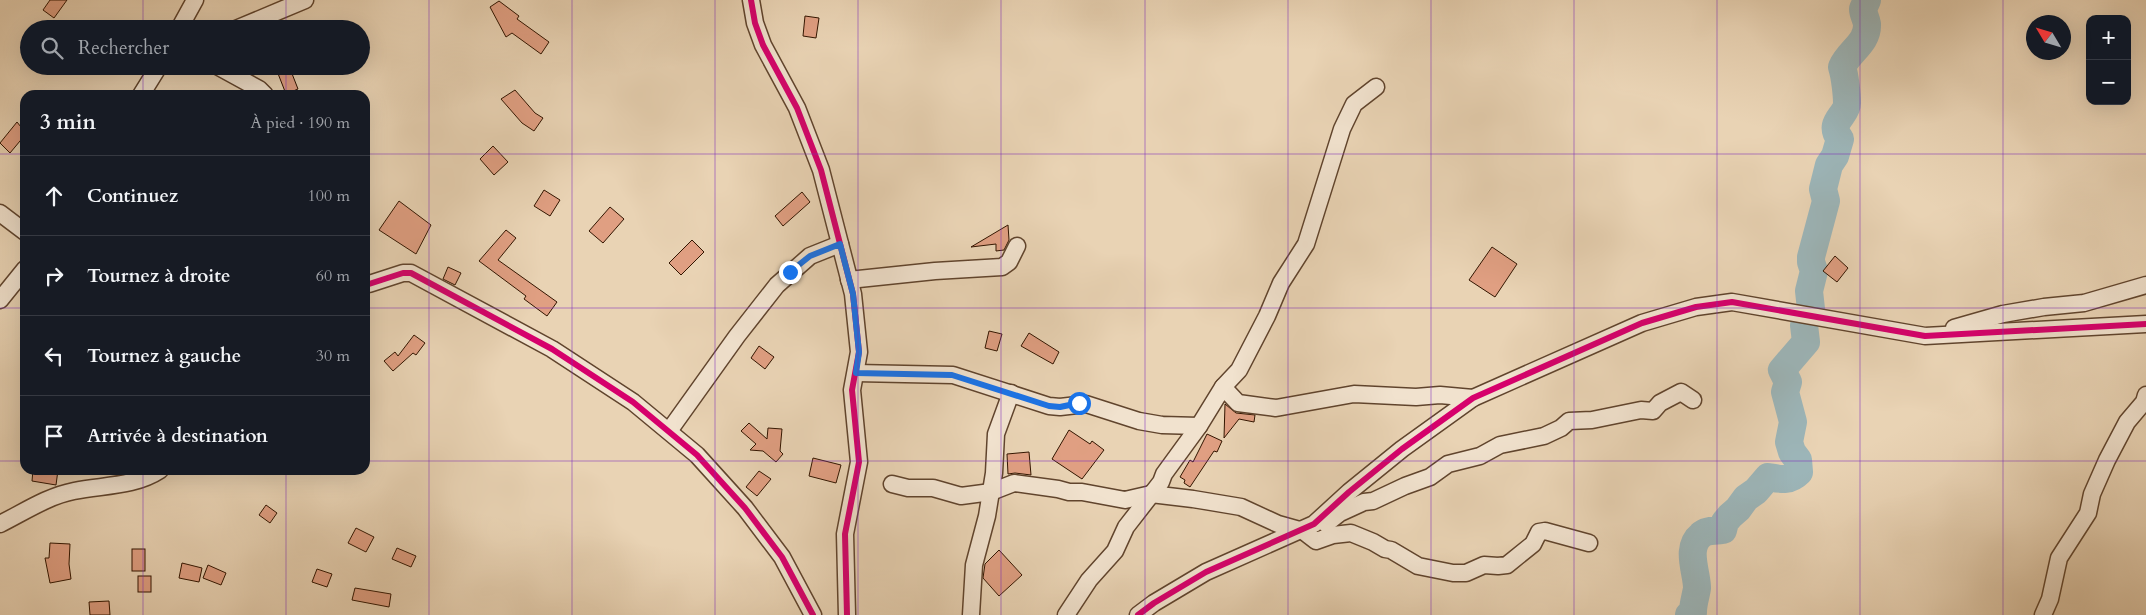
<!DOCTYPE html>
<html lang="fr">
<head>
<meta charset="utf-8">
<style>
	:root { --surface:#171b24; --page:#242831; --text:#f1f3f6; --muted:#9ea1a6; --line:#363941 }
	body { margin:0; font-family:Cardo,serif; background:var(--page); color:var(--text) }
	.controls { position:absolute; right:15px; top:15px; display:grid; overflow:hidden; border-radius:10px; box-shadow:0 5px 20px #0002 }
	.controls button { width:45px; height:45px; display:grid; place-items:center; padding:0; border:0; border-bottom:1px solid var(--line); background:var(--surface); color:var(--text); font:25px sans-serif }
	.compass { position:absolute; left:2026px; top:15px; width:45px; height:45px; border-radius:50%; background:var(--surface); box-shadow:0 5px 20px #0002; rotate:308deg }
	.stop { position:absolute; width:15px; height:15px; margin:-11px; border:4px solid #1a73e8; border-radius:50%; background:#fff }
	.stop.end { background:#1a73e8; border-color:#fff; box-shadow:0 1px 5px #0008 }
	.list { margin:0; padding:0; list-style:none }
	h2 { display:flex; justify-content:space-between; align-items:center; height:65px; margin:0; padding:0 20px; font-size:21px }
	h2 small { font-size:16px; font-weight:400; color:var(--muted) }
	.list li { display:grid; grid-template-columns:32px 1fr auto; gap:15px; align-items:center; box-sizing:border-box; height:80px; padding:0 20px; border-top:1px solid var(--line) }
	.list b { display:block; font-size:19px; white-space:nowrap }
	.list em { font-size:16px; font-style:normal; color:var(--muted) }
	.icon { flex:none; width:28px; height:28px; fill:none; stroke:currentColor; stroke-width:2; stroke-linecap:round; stroke-linejoin:round }
	.map { position:relative; flex:none; width:2146px; height:615px; overflow:hidden }
	.search { position:absolute; background:var(--surface); box-shadow:0 5px 20px #0002; left:20px; top:20px; width:350px; height:55px; display:flex; align-items:center; gap:12px; box-sizing:border-box; padding:0 18px; border-radius:28px; color:var(--muted); font-size:19px }
	.panel { position:absolute; background:var(--surface); box-shadow:0 5px 20px #0002; left:20px; top:90px; width:350px; height:385px; border-radius:15px }
	.map>svg:first-child { display:block }
</style>
</head>
<body>
<div class="map">
<svg width="2146" height="615" viewBox="0 0 2146 615">
	<rect width="100%" height="100%" fill="#e9d3b4"/>
	<filter id="stains"><feTurbulence type="fractalNoise" baseFrequency=".004" numOctaves="4"/><feColorMatrix values="0 0 0 0 .2 0 0 0 0 .09 0 0 0 0 .02 0 0 0 .5 -.17"/></filter>
	<radialGradient id="worn" r=".72"><stop offset=".6" stop-color="#630" stop-opacity="0"/><stop offset="1" stop-color="#630" stop-opacity=".3"/></radialGradient>
	<g fill="none" stroke-linecap="round" stroke-linejoin="round">
		<path stroke="#9cb5b8" stroke-width="28" d="M 1689,615 L 1693,612 C 1693,603 1696,596 1697,588 C 1697,572 1685,548 1701,535 C 1707,529 1715,532 1723,530 L 1725,522 L 1730,516 L 1738,509 L 1746,498 L 1756,491 L 1768,477 C 1780,479 1789,482 1799,472 L 1798,460 L 1792,452 L 1789,442 L 1793,422 L 1785,392 L 1788,382 L 1782,370 L 1806,342 L 1804,325 L 1811,309 L 1809,291 L 1814,271 L 1811,262 L 1811,257 L 1826,201 L 1823,189 L 1829,165 L 1835,156 L 1840,139 C 1827,122 1847,116 1847,103 C 1847,95 1845,76 1842,67 C 1849,51 1868,43 1867,24 C 1866,18 1863,14 1863,9 L 1867,0"/>
	</g>
	<g fill="#e09f82" stroke="#321500">
		<path d="M 50,0 L 67,0 L 54,18 L 43,10 Z"/>
		<path d="M 499,1 L 519,16 L 517,19 L 549,42 L 541,54 L 512,33 L 506,37 L 490,7 Z"/>
		<path d="M 805,16 L 819,18 L 816,38 L 803,36 Z"/>
		<path d="M 289,66 L 298,89 L 286,94 L 277,71 Z"/>
		<path d="M 515,90 L 535,113 L 543,118 L 534,131 L 522,123 L 501,99 Z"/>
		<path d="M 17,122 L 25,132 L 25,135 L 10,153 L 0,143 Z"/>
		<path d="M 493,146 L 508,162 L 494,175 L 480,159 Z"/>
		<path d="M 544,190 L 560,200 L 550,216 L 534,206 Z"/>
		<path d="M 802,192 L 810,202 L 783,226 L 775,216 Z"/>
		<path d="M 399,201 L 431,225 L 416,254 L 379,230 Z"/>
		<path d="M 610,207 L 624,219 L 603,243 L 589,231 Z"/>
		<path d="M 1008,225 L 1009,240 L 1004,250 L 996,251 L 996,244 L 971,247 Z"/>
		<path d="M 506,230 L 516,238 L 498,260 L 557,302 L 547,316 L 524,299 L 526,296 L 479,261 Z"/>
		<path d="M 692,240 L 704,252 L 681,275 L 669,263 Z"/>
		<path d="M 1492,247 L 1517,264 L 1495,297 L 1469,280 Z"/>
		<path d="M 1835,256 L 1848,268 L 1837,282 L 1823,271 Z"/>
		<path d="M 448,267 L 461,273 L 455,285 L 443,279 Z"/>
		<path d="M 989,331 L 1002,334 L 997,351 L 985,348 Z"/>
		<path d="M 1029,333 L 1059,352 L 1053,364 L 1021,346 Z"/>
		<path d="M 414,335 L 425,343 L 416,355 L 413,353 L 393,371 L 384,361 L 395,352 L 398,356 Z"/>
		<path d="M 759,346 L 774,357 L 765,369 L 751,358 Z"/>
		<path d="M 1225,404 L 1236,413 L 1255,415 L 1254,422 L 1239,419 L 1224,438 Z"/>
		<path d="M 749,423 L 767,439 L 768,428 L 782,429 L 780,451 L 783,454 L 776,462 L 763,451 L 750,450 L 756,444 L 741,431 Z"/>
		<path d="M 1069,430 L 1090,444 L 1092,441 L 1104,450 L 1082,479 L 1052,459 Z"/>
		<path d="M 1207,434 L 1222,441 L 1217,452 L 1214,451 L 1190,487 L 1184,483 L 1185,480 L 1180,477 L 1190,460 L 1193,462 Z"/>
		<path d="M 1029,452 L 1031,475 L 1015,473 L 1008,474 L 1007,454 Z"/>
		<path d="M 813,458 L 841,465 L 836,483 L 809,476 Z"/>
		<path d="M 33,470 L 58,470 L 56,485 L 32,481 Z"/>
		<path d="M 759,471 L 771,479 L 757,496 L 746,487 Z"/>
		<path d="M 266,505 L 277,513 L 270,523 L 259,515 Z"/>
		<path d="M 356,528 L 374,537 L 366,552 L 348,543 Z"/>
		<path d="M 50,543 L 70,544 L 69,564 L 71,579 L 50,583 L 45,558 L 49,558 Z"/>
		<path d="M 397,548 L 416,556 L 411,567 L 392,559 Z"/>
		<rect x="132" y="549" width="13" height="22"/>
		<path d="M 999,550 L 1022,575 L 999,596 L 983,578 L 985,564 Z"/>
		<path d="M 182,563 L 202,568 L 199,582 L 179,578 Z"/>
		<path d="M 208,565 L 226,573 L 221,585 L 203,578 Z"/>
		<path d="M 317,569 L 332,574 L 327,587 L 312,582 Z"/>
		<rect x="138" y="576" width="13" height="16"/>
		<path d="M 355,588 L 391,594 L 389,607 L 352,600 Z"/>
		<path d="M 109,601 L 110,615 L 90,615 L 89,602 Z"/>
	</g>
	<g fill="none" stroke-linecap="round" stroke-linejoin="round">
		<g stroke="#60442d" stroke-width="19">
			<g id="street">
				<path d="M 751,0 L 755,23 L 763,45 L 797,108 L 821,170 L 853,294 L 859,352 L 852,390 L 859,462 L 845,534 L 847,615"/>
				<path d="M 179,29 L 195,0"/>
				<path d="M 236,29 L 305,0"/>
				<path d="M 217,66 L 259,89 L 265,95"/>
				<path d="M 141,95 L 159,66"/>
				<path d="M 0,213 L 25,232"/>
				<path d="M 849,280 L 935,271 L 1002,267 L 1009,262 L 1017,246"/>
				<path d="M 365,284 L 369,284 L 403,273 L 411,273 L 552,349 L 633,402 L 697,455 L 745,508 L 782,557 L 813,615"/>
				<path d="M 0,300 L 25,269"/>
				<path d="M 1954,328 L 2003,314 L 2044,307 L 2084,303 L 2146,285"/>
				<path d="M 856,373 L 953,375 L 1049,406 L 1060,407 L 1086,404 L 1139,421 L 1162,425 L 1199,426"/>
				<path d="M 1223,387 L 1239,370 L 1267,316 L 1281,283 L 1306,244 L 1342,129 L 1354,104 L 1376,87"/>
				<path d="M 669,431 L 737,336 L 777,285 L 810,256 L 840,244"/>
				<path d="M 892,484 L 908,488 L 933,488 L 961,496 L 991,492 L 1014,483 L 1058,489 L 1069,492 L 1082,492 L 1125,500 L 1151,494 L 1193,499 L 1241,507 L 1278,524 L 1303,531 L 1316,541 L 1333,535 L 1351,533 L 1373,542 L 1385,549 L 1391,550 L 1418,566 L 1453,573 L 1466,573 L 1484,565 L 1498,566 L 1507,565 L 1533,544 L 1539,532 L 1545,531 L 1589,543"/>
				<path d="M 0,524 C 24,512 48,496 74,491 C 103,485 134,487 160,470"/>
				<path d="M 1326,524 L 1340,513 L 1364,502 L 1373,501 L 1405,486 L 1430,477 L 1448,464 L 1480,456 L 1500,445 L 1544,436 L 1561,428 L 1569,421 L 1592,420 L 1641,410 L 1653,411 L 1660,403 L 1681,392 L 1693,400"/>
				<path d="M 971,615 L 974,565 L 987,516 L 994,473 L 996,434 L 1011,393"/>
				<path d="M 1066,615 L 1089,580 L 1115,551 L 1126,527 L 1161,482 L 1164,474 L 1199,426 L 1223,387 L 1238,403 L 1276,408 L 1354,394 L 1416,397 L 1440,395 L 1473,398"/>
				<path d="M 1138,615 L 1154,603 L 1206,572 L 1314,524 L 1349,492 L 1402,449 L 1473,398 L 1642,323 L 1696,307 L 1732,302 L 1925,336 L 2146,324"/>
				<path d="M 2043,615 L 2050,599 L 2059,558 L 2088,513 L 2092,494 L 2107,460 L 2127,422 L 2144,402 L 2146,395"/>
			</g>
		</g>
		<use href="#street" stroke="#f1e2ce" stroke-width="16"/>
		<g stroke="#f1e2ce" stroke-width="9">
			<g id="cycleway">
				<path d="M 751,0 L 755,23 L 763,45 L 797,108 L 821,170 L 853,294 L 859,352 L 852,390 L 859,462 L 845,534 L 847,615"/>
				<path d="M 365,284 L 369,284 L 403,273 L 411,273 L 552,349 L 633,402 L 697,455 L 745,508 L 782,557 L 813,615"/>
				<path d="M 1138,615 L 1154,603 L 1206,572 L 1314,524 L 1349,492 L 1402,449 L 1473,398 L 1642,323 L 1696,307 L 1732,302 L 1925,336 L 2146,324"/>
			</g>
		</g>
		<use href="#cycleway" stroke="#d6006c" stroke-width="6"/>
	</g>
	<g fill="none" stroke-linecap="round" stroke-linejoin="round">
		<path stroke="#1a73e8" stroke-width="6" d="M 790,272 L 810,256 L 840,244 L 853,294 L 859,352 L 856,373 L 952,375 L 1049,406 L 1060,407 L 1079,403"/>
	</g>
	<path fill="none" stroke="#7b2cbf" stroke-width="1" stroke-opacity="0.55" d="M 143,0 L 143,29M 286,0 L 286,29M 429,0 L 429,615M 572,0 L 572,615M 715,0 L 715,615M 858,0 L 858,615M 1001,0 L 1001,615M 1145,0 L 1145,615M 1288,0 L 1288,615M 1431,0 L 1431,615M 1574,0 L 1574,615M 1717,0 L 1717,615M 1860,0 L 1860,615M 2003,0 L 2003,615M 143,66 L 143,95M 286,66 L 286,95M 0,154 L 25,154M 365,154 L 2146,154M 0,308 L 25,308M 365,308 L 2146,308M 0,461 L 25,461M 365,461 L 2146,461M 143,470 L 143,615M 286,470 L 286,615"/>
	<rect width="100%" height="100%" filter="url(#stains)"/>
	<rect width="100%" height="100%" fill="url(#worn)"/>
</svg>
<div class="controls">
<button>+</button>
<button>−</button>
</div>
<svg class="compass" viewBox="-18 -18 36 36"><path d="M0-13l5 13h-10z" fill="#e53935"/><path d="M0 13l5-13h-10z" fill="#9ea1a6"/></svg>
<div class="stop" style="left:1079px;top:403px"></div>
<div class="stop end" style="left:790px;top:272px"></div>
<div class="search"><svg class="icon" aria-label="search" viewBox="0 0 24 24"><circle cx="10" cy="10" r="6"/><path d="M15 15l6 6"/></svg>Rechercher</div>
<section class="panel">
<h2>3 min<small>À pied · 190 m</small></h2>
<ul class="list">
<li><svg class="icon" aria-label="ahead" viewBox="0 0 24 24"><path d="M12 20V5M6 11l6-6 6 6"/></svg><div><b>Continuez</b></div><em>100 m</em></li>
<li><svg class="icon" aria-label="right" viewBox="0 0 24 24"><path d="M7 20v-9h11M14 6l5 5-5 5"/></svg><div><b>Tournez à droite</b></div><em>60 m</em></li>
<li><svg class="icon" aria-label="left" viewBox="0 0 24 24"><path d="M17 20v-9H6M10 6l-5 5 5 5"/></svg><div><b>Tournez à gauche</b></div><em>30 m</em></li>
<li><svg class="icon" aria-label="arrive" viewBox="0 0 24 24"><path d="M6 21V4h12l-3 4 3 4H6"/></svg><div><b>Arrivée à destination</b></div></li>
</ul>
</section>
</div>
</body>
</html>
